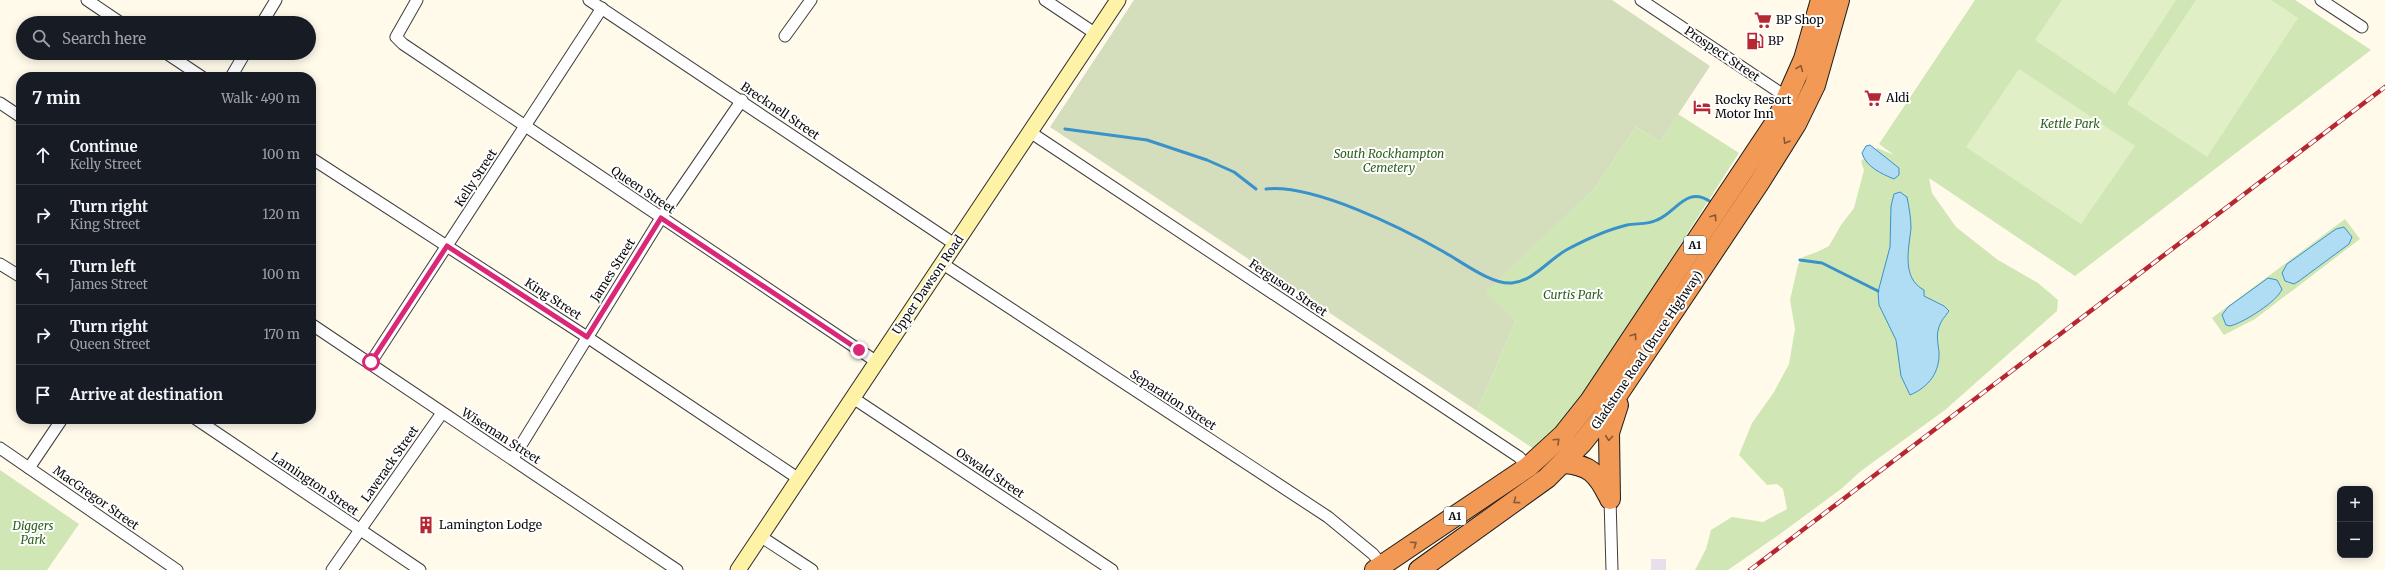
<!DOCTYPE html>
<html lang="en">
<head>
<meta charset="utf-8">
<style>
	:root { --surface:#171b24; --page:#242831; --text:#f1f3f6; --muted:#9ea1a6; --line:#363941 }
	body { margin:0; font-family:Merriweather,serif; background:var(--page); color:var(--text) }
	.controls { position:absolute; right:12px; bottom:12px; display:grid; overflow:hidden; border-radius:8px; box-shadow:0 2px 10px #0003 }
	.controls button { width:36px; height:36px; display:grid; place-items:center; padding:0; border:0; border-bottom:1px solid var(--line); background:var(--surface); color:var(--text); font:20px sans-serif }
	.stop { position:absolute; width:12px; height:12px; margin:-9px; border:3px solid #db2777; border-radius:50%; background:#fff }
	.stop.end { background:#db2777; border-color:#fff; box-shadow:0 1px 4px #0008 }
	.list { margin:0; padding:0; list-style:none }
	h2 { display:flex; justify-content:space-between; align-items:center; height:52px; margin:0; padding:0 16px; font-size:17px }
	h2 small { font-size:13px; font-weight:400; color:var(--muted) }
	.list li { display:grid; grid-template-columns:26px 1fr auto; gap:12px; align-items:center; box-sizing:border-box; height:60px; padding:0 16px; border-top:1px solid var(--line) }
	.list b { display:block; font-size:15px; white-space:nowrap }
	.list p { margin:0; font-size:13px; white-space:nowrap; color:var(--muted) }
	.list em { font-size:13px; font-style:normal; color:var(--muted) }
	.icon { flex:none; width:22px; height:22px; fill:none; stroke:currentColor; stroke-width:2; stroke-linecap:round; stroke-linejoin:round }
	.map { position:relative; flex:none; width:2385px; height:570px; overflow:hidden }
	.search { position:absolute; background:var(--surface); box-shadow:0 2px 10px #0003; left:16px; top:16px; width:300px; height:44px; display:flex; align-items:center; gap:10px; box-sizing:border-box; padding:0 14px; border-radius:22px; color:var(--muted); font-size:15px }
	.panel { position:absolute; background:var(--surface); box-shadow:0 2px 10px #0003; left:16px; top:72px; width:300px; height:352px; border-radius:16px }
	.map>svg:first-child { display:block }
</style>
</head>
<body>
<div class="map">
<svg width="2385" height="570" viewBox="0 0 2385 570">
	<rect width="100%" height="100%" fill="#fffaea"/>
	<rect fill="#e9dfea" x="1651" y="559" width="15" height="11"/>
	<g fill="#d0e7b5">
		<path d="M 1975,0 L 2295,0 L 2371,50 L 2075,276 L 1929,178 L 1932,193 L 1956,227 L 1998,260 L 2038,283 L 2058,300 L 2057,311 L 1945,410 L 1861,471 L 1841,489 L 1780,534 L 1728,570 L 1695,570 L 1706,549 L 1711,530 L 1732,517 L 1763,522 L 1787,509 L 1783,489 L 1777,484 L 1767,485 L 1739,455 L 1752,423 L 1774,392 L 1789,364 L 1795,329 L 1790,300 L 1798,265 L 1803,257 L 1817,252 L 1829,246 L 1841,225 L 1854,208 L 1864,170 L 1861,161 L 1877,148 L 1894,155 L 1879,144 Z"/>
		<path d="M 1678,114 L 1739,153 L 1576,407 L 1534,449 L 1477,411 L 1516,320 L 1484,293 L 1596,187 L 1636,127 L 1660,142 Z"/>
		<path d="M 2345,219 L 2360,239 L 2255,319 L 2224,335 L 2212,318 Z"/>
		<path d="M 0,470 L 79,524 L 47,570 L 0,570 Z"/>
	</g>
	<path fill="#d4debd" d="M 1134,0 L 1612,0 L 1710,66 L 1660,142 L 1636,127 L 1596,187 L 1485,293 L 1516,320 L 1477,411 L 1050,127 Z"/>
	<g fill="#e1efc7">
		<path d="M 2062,0 L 2176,0 L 2115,94 L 2035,40 Z"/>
		<path d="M 2196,0 L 2271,0 L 2298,18 L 2207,157 L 2127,104 Z"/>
		<path d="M 2019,69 L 2135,146 L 2081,224 L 1966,147 Z"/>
	</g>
	<g fill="#b0dcf4" stroke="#3992c9">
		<path d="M 1870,145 L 1899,168 L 1899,175 L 1894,179 C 1882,174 1866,167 1862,153 L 1866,146 Z"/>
		<path d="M 1900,192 L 1907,197 C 1909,207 1911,218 1911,228 C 1909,248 1901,278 1924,290 L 1924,296 L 1944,306 L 1949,311 C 1945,317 1941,320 1939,327 C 1936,335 1938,343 1939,352 C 1940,372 1929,387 1910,395 L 1901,376 L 1896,340 L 1879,305 L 1878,292 L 1890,247 L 1891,206 L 1894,194 Z"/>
		<path d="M 2344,227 L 2352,237 L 2349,244 L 2299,281 L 2294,284 L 2285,281 L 2282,273 L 2287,264 L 2336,229 Z"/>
		<path d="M 2268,278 L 2277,280 L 2282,289 C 2278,301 2243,323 2230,326 L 2226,325 L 2222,315 L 2228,307 Z"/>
	</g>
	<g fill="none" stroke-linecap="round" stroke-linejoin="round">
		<g stroke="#3992c9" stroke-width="3">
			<path d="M 1065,129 L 1147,140 L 1207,160 L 1234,172 L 1256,189"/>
			<path d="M 1266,189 C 1314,184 1402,228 1444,252 C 1462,262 1492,285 1512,283 C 1534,281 1549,259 1568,249 C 1587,239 1606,230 1627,225 C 1637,223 1647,225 1657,220 C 1677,212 1686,185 1711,202"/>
			<path d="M 1800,260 L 1822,263 L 1878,291"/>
		</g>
		<g stroke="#3e3e3e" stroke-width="13">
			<g id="street">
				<path d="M 87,0 L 121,23"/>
				<path d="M 417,0 L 396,37 L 403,44 L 877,362"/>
				<path d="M 589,0 L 956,245"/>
				<path d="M 1045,0 L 1096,34"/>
				<path d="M 1641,0 L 1788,98"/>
				<path d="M 2321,0 L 2362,27"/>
				<path d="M 262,23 L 276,0"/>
				<path d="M 785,36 L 811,0"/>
				<path d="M 166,53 L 202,77"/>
				<path d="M 231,77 L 245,53"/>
				<path d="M 0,103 L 21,117"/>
				<path d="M 1030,132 L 1519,457 L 1528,467"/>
				<path d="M 311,158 L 587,337 L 799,479"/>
				<path d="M 0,264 L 21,277"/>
				<path d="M 943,264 L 1328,517 L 1373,554 L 1382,565"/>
				<path d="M 311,324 L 677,570"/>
				<path d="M 371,362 L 602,8"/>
				<path d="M 853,398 L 1112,570"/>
				<path d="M 196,419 L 420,570"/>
				<path d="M 0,448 L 177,570"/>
				<path d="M 513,458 L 661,218 L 742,100"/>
				<path d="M 29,468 L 62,419"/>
				<path d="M 1610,499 L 1612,570"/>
				<path d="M 760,536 L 812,570"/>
				<path d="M 332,570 L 442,413"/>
			</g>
		</g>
		<g stroke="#2d2d2d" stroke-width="17">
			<path id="secondary" d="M 738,570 L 1118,0"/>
		</g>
		<g stroke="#1c1c1c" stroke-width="22">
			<g id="highway">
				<path d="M 1564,463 C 1589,465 1597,473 1608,495"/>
				<path d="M 1610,499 L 1609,433 L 1618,405"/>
				<path d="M 1375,570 L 1528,467 L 1563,435 L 1590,401 L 1777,120 L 1804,59 L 1821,0"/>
				<path d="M 1419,570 L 1547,478 L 1582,443 L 1602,418 L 1759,183 L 1796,124 L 1815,85 L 1839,0"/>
			</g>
		</g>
		<use href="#street" stroke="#fff" stroke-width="11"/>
		<use href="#secondary" stroke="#fdf2a6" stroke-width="15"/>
		<use href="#highway" stroke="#f19955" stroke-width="20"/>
		<g stroke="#b72731" stroke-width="4.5">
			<path id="rail" d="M 1750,570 L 2385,87"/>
		</g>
		<use href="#rail" stroke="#fff" stroke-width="3" stroke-dasharray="9" stroke-linecap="butt"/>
	</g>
	<defs><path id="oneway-chevron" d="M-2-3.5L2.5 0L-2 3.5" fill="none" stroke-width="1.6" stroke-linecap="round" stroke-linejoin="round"/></defs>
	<g stroke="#8a5934">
		<use href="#oneway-chevron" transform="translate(1800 68) rotate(-68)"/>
		<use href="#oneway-chevron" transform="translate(1786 141) rotate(121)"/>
		<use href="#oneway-chevron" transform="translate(1714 217) rotate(-56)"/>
		<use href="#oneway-chevron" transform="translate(1634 336) rotate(-56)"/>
		<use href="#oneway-chevron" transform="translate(1609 438) rotate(95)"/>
		<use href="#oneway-chevron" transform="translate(1557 441) rotate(-43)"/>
		<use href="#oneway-chevron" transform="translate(1516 501) rotate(144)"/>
		<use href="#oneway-chevron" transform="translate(1414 544) rotate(-34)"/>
	</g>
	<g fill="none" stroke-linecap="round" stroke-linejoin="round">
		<path stroke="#db2777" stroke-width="5" d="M 371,362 L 447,246 L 587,337 L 661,218 L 859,350"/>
	</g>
	<defs>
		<g id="supermarket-bare" transform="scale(1.38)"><path d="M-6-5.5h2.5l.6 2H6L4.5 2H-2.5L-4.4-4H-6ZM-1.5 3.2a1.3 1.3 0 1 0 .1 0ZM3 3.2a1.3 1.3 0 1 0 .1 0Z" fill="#b72731" stroke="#fff" stroke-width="2.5" paint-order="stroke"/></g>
		<g id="fuel-bare" transform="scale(1.38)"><path d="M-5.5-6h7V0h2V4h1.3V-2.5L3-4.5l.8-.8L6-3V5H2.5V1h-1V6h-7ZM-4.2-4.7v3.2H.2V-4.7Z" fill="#b72731" stroke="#fff" stroke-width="2.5" paint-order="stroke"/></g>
		<g id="hotel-bare" transform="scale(1.38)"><path d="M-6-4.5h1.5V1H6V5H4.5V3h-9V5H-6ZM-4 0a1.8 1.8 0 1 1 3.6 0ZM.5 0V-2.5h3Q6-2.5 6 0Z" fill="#b72731" stroke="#fff" stroke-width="2.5" paint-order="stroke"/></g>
		<g id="building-bare" transform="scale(1.38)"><path d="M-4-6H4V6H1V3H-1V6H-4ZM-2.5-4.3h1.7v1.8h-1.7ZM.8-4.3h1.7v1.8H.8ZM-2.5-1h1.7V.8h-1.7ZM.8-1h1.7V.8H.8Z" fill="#b72731" stroke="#fff" stroke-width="2.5" paint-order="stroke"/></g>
	</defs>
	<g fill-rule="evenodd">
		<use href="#supermarket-bare" x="1763" y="20"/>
		<use href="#fuel-bare" x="1755" y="41"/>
		<use href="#supermarket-bare" x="1873" y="98"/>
		<use href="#hotel-bare" x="1702" y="107"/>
		<use href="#building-bare" x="426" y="525"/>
	</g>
	<g text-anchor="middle" stroke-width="4" stroke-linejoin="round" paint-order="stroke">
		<g fill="#fff" stroke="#545454" stroke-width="1">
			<rect x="1684" y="236" width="22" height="18" rx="3"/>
			<rect x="1444" y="507" width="22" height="18" rx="3"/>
		</g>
		<g font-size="11" font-weight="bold" fill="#0b0b0b">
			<text x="1695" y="249">A1</text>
			<text x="1455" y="520">A1</text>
		</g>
		<g font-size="12" fill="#0b0b0b" stroke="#fff" text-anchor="start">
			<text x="1776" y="24">BP Shop</text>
			<text x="1768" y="45">BP</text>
			<text x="1886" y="102">Aldi</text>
			<text x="1715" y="104">Rocky Resort<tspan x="1715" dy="14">Motor Inn</tspan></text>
			<text x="439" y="529">Lamington Lodge</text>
		</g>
		<g font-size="12" fill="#0b0b0b" stroke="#fff">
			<text transform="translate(1722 54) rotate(34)" y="4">Prospect Street</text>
			<text transform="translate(780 111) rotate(34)" y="4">Brecknell Street</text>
			<text transform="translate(476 178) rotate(-57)" y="4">Kelly Street</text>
			<text transform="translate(643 190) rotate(34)" y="4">Queen Street</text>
			<text transform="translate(613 270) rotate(-58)" y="4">James Street</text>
			<text transform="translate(928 285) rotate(-56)" y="4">Upper Dawson Road</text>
			<text transform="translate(1288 288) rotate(34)" y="4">Ferguson Street</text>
			<text transform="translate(553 299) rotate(33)" y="4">King Street</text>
			<text transform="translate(1647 350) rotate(-56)" y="4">Gladstone Road (Bruce Highway)</text>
			<text transform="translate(1173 400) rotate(33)" y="4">Separation Street</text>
			<text transform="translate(501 436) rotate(33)" y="4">Wiseman Street</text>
			<text transform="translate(390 464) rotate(-55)" y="4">Laverack Street</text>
			<text transform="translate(990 473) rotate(34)" y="4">Oswald Street</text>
			<text transform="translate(315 484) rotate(34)" y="4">Lamington Street</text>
			<text transform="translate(96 498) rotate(35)" y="4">MacGregor Street</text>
		</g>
		<g font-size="12" font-style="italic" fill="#2d601e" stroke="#fff">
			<text x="2070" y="128">Kettle Park</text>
			<text x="1389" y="158">South Rockhampton<tspan x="1389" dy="14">Cemetery</tspan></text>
			<text x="1573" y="299">Curtis Park</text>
			<text x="33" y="530">Diggers<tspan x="33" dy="14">Park</tspan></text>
		</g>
	</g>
</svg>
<div class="controls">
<button>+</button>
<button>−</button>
</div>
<div class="stop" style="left:371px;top:362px"></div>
<div class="stop end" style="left:859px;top:350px"></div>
<div class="search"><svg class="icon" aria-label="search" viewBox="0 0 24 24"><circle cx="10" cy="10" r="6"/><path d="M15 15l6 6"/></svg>Search here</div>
<section class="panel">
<h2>7 min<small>Walk · 490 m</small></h2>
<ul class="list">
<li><svg class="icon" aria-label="ahead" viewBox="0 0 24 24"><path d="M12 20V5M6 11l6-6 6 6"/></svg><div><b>Continue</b><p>Kelly Street</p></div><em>100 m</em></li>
<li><svg class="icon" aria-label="right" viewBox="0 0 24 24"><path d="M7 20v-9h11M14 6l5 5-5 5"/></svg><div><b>Turn right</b><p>King Street</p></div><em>120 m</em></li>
<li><svg class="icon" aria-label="left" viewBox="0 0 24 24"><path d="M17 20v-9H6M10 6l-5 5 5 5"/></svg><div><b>Turn left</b><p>James Street</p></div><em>100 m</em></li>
<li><svg class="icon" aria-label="right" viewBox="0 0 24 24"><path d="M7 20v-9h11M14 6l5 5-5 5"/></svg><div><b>Turn right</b><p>Queen Street</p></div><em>170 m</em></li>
<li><svg class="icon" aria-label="arrive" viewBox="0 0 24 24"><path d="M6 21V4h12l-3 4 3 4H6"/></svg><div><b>Arrive at destination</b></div></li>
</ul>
</section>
</div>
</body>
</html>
